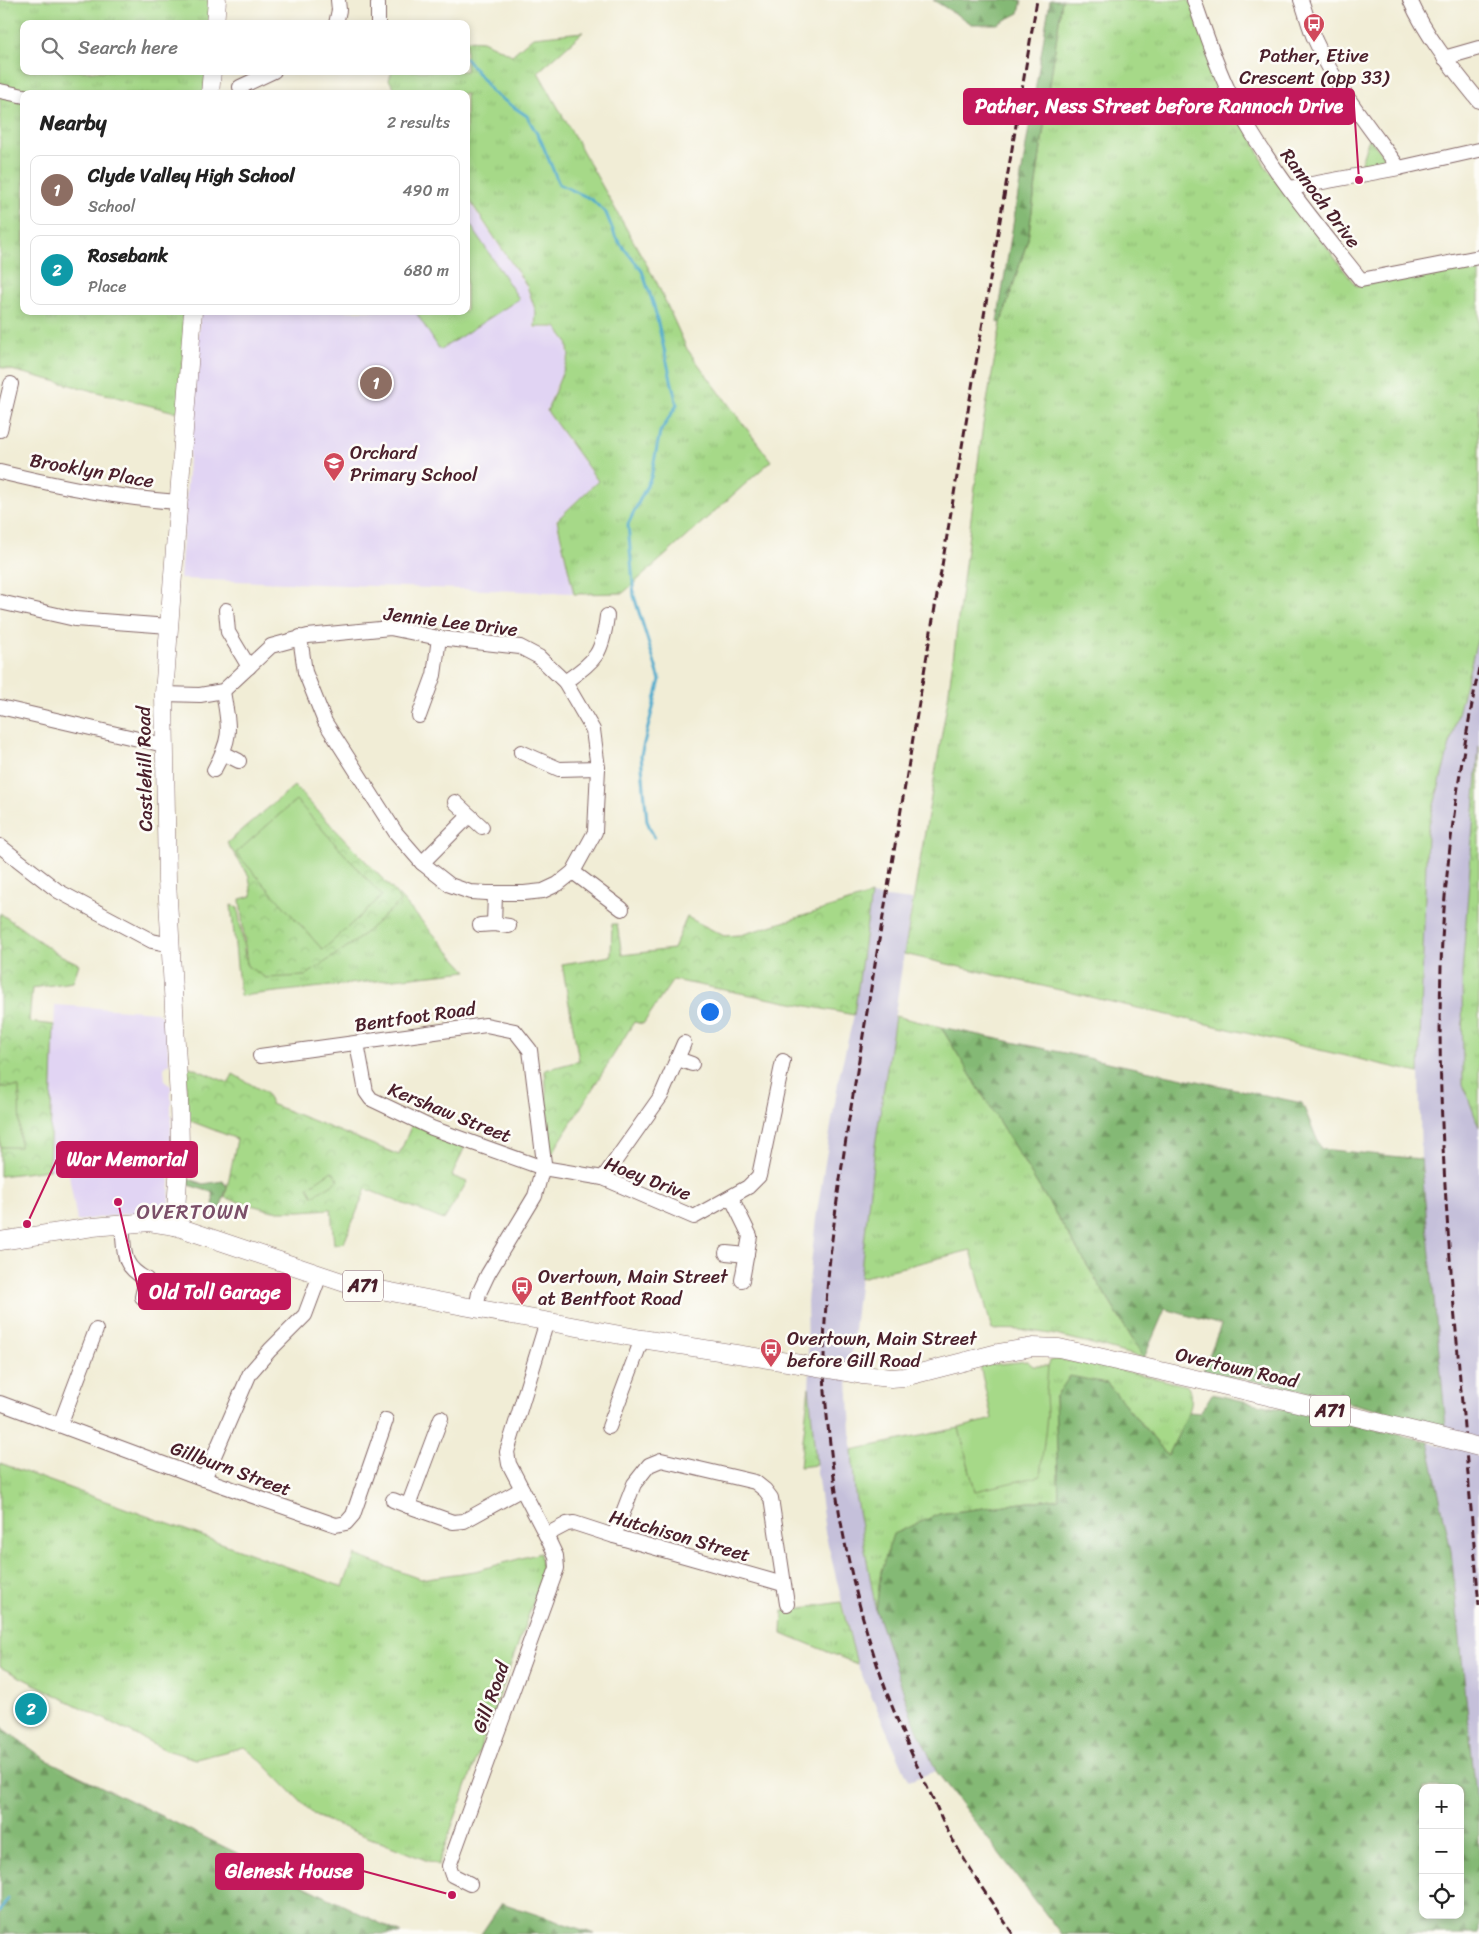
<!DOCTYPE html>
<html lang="en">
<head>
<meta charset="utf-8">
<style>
	:root { --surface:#fff; --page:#f6f6f6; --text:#222; --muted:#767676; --line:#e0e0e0; --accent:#d1495b }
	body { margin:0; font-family:Sriracha,sans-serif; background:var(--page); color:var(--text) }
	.controls { position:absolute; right:15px; bottom:15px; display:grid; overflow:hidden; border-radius:10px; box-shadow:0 2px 8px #0003 }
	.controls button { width:45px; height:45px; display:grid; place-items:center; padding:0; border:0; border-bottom:1px solid var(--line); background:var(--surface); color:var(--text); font:25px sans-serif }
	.you { position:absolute; left:709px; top:1011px; width:18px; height:18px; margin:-12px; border:4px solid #fff; border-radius:50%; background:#1a73e8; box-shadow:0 0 0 8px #1a73e833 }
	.badge { display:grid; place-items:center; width:32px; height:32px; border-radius:50%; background:var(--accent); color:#fff; font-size:16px; font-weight:700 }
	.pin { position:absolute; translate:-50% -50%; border:2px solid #fff; box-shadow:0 1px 5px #0006 }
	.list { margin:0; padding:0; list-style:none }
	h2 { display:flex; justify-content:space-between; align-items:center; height:65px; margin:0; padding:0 20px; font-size:21px }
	h2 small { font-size:16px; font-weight:400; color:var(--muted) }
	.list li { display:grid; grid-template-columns:32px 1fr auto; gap:15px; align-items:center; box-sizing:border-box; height:70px; margin:0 10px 10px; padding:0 10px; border:1px solid var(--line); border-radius:10px }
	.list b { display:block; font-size:19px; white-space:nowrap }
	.list p { margin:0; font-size:16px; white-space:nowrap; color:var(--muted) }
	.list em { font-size:16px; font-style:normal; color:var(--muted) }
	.icon { flex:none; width:28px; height:28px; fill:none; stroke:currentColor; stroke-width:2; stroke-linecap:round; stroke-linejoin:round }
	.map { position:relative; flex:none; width:1479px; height:1934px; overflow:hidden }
	.search { position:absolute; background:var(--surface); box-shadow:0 2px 8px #0003; left:20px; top:20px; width:450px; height:55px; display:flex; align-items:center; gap:12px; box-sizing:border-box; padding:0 18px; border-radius:10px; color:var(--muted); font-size:19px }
	.panel { position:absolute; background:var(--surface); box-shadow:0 2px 8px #0003; left:20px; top:90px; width:450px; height:225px; border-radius:10px }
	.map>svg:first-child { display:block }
</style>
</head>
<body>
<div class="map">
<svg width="1479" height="1934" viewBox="0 0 1479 1934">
	<defs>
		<pattern id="grass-tufts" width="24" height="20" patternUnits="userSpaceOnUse" patternTransform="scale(1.25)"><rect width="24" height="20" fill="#a6d988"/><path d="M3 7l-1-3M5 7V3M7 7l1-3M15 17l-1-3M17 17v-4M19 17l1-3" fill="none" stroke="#90ba76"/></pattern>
		<pattern id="forest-firs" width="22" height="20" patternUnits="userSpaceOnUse" patternTransform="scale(1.25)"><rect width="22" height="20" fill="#84b974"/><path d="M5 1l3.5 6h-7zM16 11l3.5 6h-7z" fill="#6e965f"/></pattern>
		<pattern id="park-crowns" width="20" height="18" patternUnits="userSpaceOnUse" patternTransform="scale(1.25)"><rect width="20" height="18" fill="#a6d988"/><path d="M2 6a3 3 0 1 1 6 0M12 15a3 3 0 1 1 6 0" fill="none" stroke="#90ba76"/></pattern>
	</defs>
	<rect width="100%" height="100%" fill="#fdfcf7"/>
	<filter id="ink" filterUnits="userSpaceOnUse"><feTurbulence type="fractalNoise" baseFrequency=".02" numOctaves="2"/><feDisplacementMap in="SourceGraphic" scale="10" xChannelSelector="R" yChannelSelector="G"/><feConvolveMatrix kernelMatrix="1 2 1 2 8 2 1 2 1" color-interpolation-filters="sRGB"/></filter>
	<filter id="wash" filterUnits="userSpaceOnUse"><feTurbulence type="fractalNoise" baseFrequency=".0096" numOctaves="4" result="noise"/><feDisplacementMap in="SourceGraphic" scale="20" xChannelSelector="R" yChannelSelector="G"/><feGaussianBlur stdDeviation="1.12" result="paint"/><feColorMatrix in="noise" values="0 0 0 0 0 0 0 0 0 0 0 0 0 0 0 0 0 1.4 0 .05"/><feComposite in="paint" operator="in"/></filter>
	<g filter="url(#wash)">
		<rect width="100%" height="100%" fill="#f1edd6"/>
		<g fill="#e1d4f3">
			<path d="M 466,197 L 526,286 L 535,312 L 534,328 L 556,328 L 566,341 L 568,356 L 546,411 L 597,481 L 556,520 L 573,593 L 180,579 L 200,311 L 466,311 Z"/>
			<path d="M 55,1005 L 157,1012 L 166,1021 L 169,1063 L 164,1068 L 165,1082 L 171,1086 L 171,1163 L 164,1167 L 170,1180 L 168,1213 L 138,1212 L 77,1221 L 68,1169 L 49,1170 Z"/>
		</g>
		<g fill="#c5c0da">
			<path d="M 1479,633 L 1479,746 L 1471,860 L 1463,1084 L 1479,1127 L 1479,1824 L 1451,1551 L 1428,1441 L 1446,1447 L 1446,1427 L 1421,1159 L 1419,1073 L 1427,832 Z"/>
			<path d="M 871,895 L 912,900 L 875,1146 L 848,1382 L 855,1494 L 876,1611 L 912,1717 L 936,1771 L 909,1781 L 857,1664 L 825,1532 L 816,1465 L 809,1387 L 811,1356 L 808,1355 L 807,1301 L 816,1218 L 839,1077 L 854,1015 Z"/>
		</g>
		<g fill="url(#grass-tufts)" stroke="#787c5a">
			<path d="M 0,0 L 211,0 L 210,24 L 24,24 L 24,71 L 206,71 L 204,94 L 24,94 L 24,311 L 187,311 L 179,409 L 175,412 L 0,367 Z"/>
			<path d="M 1062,0 L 1189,0 L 1264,164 L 1356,286 L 1479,263 L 1479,633 L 1427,832 L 1419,1073 L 904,954 L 948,698 L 983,424 L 1001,323 L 1028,239 Z"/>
			<path d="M 583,32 L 538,72 L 657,283 L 687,349 L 771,461 L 623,593 L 574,594 L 557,520 L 598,481 L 547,411 L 569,356 L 567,341 L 556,327 L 535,327 L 536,312 L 527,286 L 466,195 L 466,94 L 398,94 L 389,80 L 392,71 L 466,71 L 466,40 L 483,41 L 512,55 L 533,37 Z"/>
			<path d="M 1369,138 L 1386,159 L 1384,163 L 1359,169 Z"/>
			<path d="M 1479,746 L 1479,1127 L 1463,1084 L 1462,974 Z"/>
			<path d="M 398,895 L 467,971 L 240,996 L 231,905 L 238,908 L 245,957 L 254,968 L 383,911 Z"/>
			<path d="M 895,1016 L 941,1027 L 1144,1358 C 1095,1346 1043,1326 992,1330 L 971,1250 L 860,1278 L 875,1146 Z"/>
			<path d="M 1056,1359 L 1112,1368 L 1189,1386 C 1199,1405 1177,1439 1168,1456 L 1107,1383 L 1055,1398 L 1059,1498 L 939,1514 L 881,1571 L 876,1611 L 855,1494 L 852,1450 L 959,1428 L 975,1491 L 1047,1416 C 1046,1399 1042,1376 1050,1361 Z"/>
			<path d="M 809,1387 L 816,1465 L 800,1467 Z"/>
			<path d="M 0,1463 L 343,1587 L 355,1555 L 420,1579 L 475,1571 L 540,1553 L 542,1578 L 438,1865 L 315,1816 L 261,1761 L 244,1747 L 196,1759 L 166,1750 L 0,1667 Z"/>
			<path d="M 841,1602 L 857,1664 L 782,1633 L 783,1611 Z"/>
		</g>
		<g fill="url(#forest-firs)" stroke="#676c50" fill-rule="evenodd">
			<path d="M 933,0 L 1022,0 L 1019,13 L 997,24 L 972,24 Z"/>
			<path d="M 1050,0 L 1062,0 L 1028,239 L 1001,323 L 997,322 Z"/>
			<path d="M 941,1027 L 1302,1103 L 1321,1149 L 1421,1159 L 1446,1427 L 1290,1388 L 1203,1371 L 1221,1325 L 1165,1309 L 1144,1358 Z"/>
			<path d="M 190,1179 L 203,1184 L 223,1181 L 227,1187 L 217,1219 L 214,1218 L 213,1195 L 211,1192 L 185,1184 L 185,1180 Z"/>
			<path d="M 1070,1376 L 1107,1383 L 1168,1456 L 1189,1412 L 1200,1413 L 1212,1394 L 1428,1441 L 1451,1551 L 1479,1824 L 1479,1934 L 1061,1934 L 936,1771 L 912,1717 L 876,1611 L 881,1571 L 893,1534 L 939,1514 L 1059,1498 L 1055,1398 ZM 1423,1788 L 1460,1788 L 1460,1915 L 1423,1915 Z"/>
			<path d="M 0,1726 L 45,1759 L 402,1934 L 0,1934 Z"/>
			<path d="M 502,1903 L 595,1934 L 481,1934 Z"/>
		</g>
		<g fill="url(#park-crowns)" stroke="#787c5a">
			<path d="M 294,786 L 396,893 L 400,902 L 357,940 L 305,976 L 266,978 L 247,966 L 240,899 L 252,896 L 249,876 L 227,843 Z"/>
			<path d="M 871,895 L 854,1015 L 673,980 L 643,1024 L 634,1022 L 550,1157 L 545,1070 L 579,1061 L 562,964 L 611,956 L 612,924 L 617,924 L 622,955 L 673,949 L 687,917 L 724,936 L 741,935 Z"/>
			<path d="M 0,913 L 56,953 L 79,964 L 73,982 L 32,988 L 29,1022 L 54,1025 L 49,1170 L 0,1176 Z"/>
			<path d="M 185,1065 L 229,1083 L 233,1074 L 266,1093 L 271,1104 L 399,1155 L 412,1124 L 465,1146 L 452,1176 L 467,1182 L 444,1220 L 366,1189 L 344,1243 L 334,1245 L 331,1209 L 300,1211 L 273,1211 L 225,1198 L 237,1139 L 188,1120 Z"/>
		</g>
		<g fill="#a6d988" stroke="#787c5a">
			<path d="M 466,218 L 519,299 L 440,350 L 415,311 L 466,311 Z"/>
			<path d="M 296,800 L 382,896 L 323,950 L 236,853 Z"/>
			<path d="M 0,1087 L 19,1087 L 20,1147 L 0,1147 Z"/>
			<path d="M 332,1171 L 339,1180 L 313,1196 L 308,1187 Z"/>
			<path d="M 1027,1361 L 1033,1366 L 1048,1366 L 1046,1393 L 1047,1416 L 1040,1476 L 975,1491 L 959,1428 L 992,1419 L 980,1366 Z"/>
		</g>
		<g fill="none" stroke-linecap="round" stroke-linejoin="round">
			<g stroke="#4fabcd" stroke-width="3">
				<path d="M 466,58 L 493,93 L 527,116 L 541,141 L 559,184 L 591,199 L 606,213 L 616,238 L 642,271 L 654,306 L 677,405 L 660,432 L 651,477 L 628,524 L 634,596 L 660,680 L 641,755 L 647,821 L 654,837"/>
				<path d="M 0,1911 L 8,1899"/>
			</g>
		</g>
	</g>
	<g filter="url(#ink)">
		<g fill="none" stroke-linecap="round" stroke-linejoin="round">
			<g stroke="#846767" stroke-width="16">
				<g id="minor">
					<path d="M 1194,0 C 1205,32 1216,66 1231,96 C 1265,163 1314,221 1361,280 L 1479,257"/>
					<path d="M 1301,0 C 1306,13 1309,27 1315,40 C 1336,87 1369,127 1399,168"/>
					<path d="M 1410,0 C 1427,38 1453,69 1479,101"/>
					<path d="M 378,3 L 378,24"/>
					<path d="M 336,24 L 339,10 L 338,0"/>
					<path d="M 1444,58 L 1479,48"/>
					<path d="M 240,87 L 274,71"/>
					<path d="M 0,91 L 24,96"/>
					<path d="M 1290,188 L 1399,168 L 1479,150"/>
					<path d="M 0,430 L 11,384"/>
					<path d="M 0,472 C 59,486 117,498 178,502"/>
					<path d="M 0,602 L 75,619 L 169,626"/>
					<path d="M 226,610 L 228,632 L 249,667"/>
					<path d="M 565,682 C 596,659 602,656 607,616"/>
					<path d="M 164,694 L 200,695 L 223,691 L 271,646 L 308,636 L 390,628 L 439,638 L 520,647 L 539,657 L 565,682 L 593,730 L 598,768 L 595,832 L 573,872 L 558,884 L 543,891 L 524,893 L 487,893 L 470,892 L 450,885 L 422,863 L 396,833 L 325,722 L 305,672 L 300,637"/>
					<path d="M 0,707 L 164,745"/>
					<path d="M 419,716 L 434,675 L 439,638"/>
					<path d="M 521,752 L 559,769 L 598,768"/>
					<path d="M 223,753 L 239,761"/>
					<path d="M 214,770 C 233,735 229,729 223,691"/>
					<path d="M 455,802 L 482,827"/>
					<path d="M 0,846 L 58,891 L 152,941 L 171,945"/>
					<path d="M 422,863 L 469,816"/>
					<path d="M 573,872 L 622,909"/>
					<path d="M 494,924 L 495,894"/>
					<path d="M 480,925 L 494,924 L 509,926"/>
					<path d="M 357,1043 L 366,1092 L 371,1099 L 432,1128 L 473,1143 L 543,1168 L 603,1178 L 694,1217 L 748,1187 L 759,1176 L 783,1061"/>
					<path d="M 260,1056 L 486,1025 L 515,1031 L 530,1050 L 544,1163 L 535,1196 L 488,1274 L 479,1293 L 476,1309"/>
					<path d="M 678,1059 L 692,1064"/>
					<path d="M 603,1178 L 661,1096 L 684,1043"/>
					<path d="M 731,1197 L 750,1236 L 742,1280"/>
					<path d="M 122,1225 C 125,1251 120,1265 146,1279 L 142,1297"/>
					<path d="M 726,1253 L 747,1255"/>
					<path d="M 0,1403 L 204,1479 L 336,1525 L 346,1523 L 353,1515 L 386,1420"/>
					<path d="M 60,1425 L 96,1330"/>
					<path d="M 609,1427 L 642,1339"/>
					<path d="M 204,1479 L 250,1373 L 270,1350 L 305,1315 L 320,1275"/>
					<path d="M 393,1500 L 408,1506 L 441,1418"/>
					<path d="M 408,1506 L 453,1522 L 464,1521 L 522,1489"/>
					<path d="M 546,1535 L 509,1464 L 507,1452 L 547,1321"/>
					<path d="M 614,1536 L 634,1484 L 649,1465 L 661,1460 L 755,1482 L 765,1490 L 771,1498 L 787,1604"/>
					<path d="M 470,1884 L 452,1875 L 449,1866 L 557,1568 L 556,1556 L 546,1535 L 567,1524 L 574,1523 L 614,1536 L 783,1584"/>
				</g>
			</g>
			<g stroke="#846767" stroke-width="19">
				<g id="major">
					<path d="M 215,24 L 217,0"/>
					<path d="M 210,94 L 212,71"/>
					<path d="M 175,1226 L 180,1148 L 179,1099 L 167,881 L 164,694 L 193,311"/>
					<path d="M 0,1241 L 93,1227 L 149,1222 L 175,1226 L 345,1283 L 458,1305 L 642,1339 L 800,1364"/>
					<path d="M 862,1375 L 891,1378 L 904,1377 L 998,1353 L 1033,1347 L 1059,1348 L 1209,1382 L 1436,1436"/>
				</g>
			</g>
			<use href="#minor" stroke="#fff" stroke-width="14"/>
			<use href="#major" stroke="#fff" stroke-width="18"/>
			<g stroke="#4a1f2b" stroke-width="3" stroke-dasharray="8 4" stroke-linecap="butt">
				<path d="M 1479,668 C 1461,758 1447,848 1442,940 C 1436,1074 1445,1208 1457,1342 C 1464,1430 1472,1518 1479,1606"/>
				<path d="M 1013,1934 C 994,1906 974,1877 957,1847 C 948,1833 941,1817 934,1801 C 881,1696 848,1586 833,1470 C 829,1434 824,1398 824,1362 C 824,1280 837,1199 849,1119 L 1037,0"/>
			</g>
			<g stroke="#846767" stroke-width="19" stroke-linecap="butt">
				<g id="major-bridge">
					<path d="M 800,1364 L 862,1375"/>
					<path d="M 1436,1436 L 1479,1447"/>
				</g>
			</g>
			<use href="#major-bridge" stroke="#fff" stroke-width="18"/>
		</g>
	</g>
	<defs>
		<g id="bus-pin" transform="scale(1.125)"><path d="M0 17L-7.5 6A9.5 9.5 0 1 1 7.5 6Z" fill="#d1495b" stroke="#fdfcf7"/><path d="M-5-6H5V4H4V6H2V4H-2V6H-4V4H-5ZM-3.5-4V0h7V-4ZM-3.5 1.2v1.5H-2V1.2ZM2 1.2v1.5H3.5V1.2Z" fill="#fff"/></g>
		<g id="school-pin" transform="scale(1.125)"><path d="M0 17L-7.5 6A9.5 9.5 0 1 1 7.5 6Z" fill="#d1495b" stroke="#fdfcf7"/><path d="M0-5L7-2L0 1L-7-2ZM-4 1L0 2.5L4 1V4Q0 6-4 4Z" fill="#fff"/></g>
	</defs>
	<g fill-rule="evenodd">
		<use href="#bus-pin" x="1314" y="24"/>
		<use href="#school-pin" x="334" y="463"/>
		<use href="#bus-pin" x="522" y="1287"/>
		<use href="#bus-pin" x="771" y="1349"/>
	</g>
	<g text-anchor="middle" stroke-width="5" stroke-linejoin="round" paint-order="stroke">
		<g fill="#fdfcf7" stroke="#806168" stroke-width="1">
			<rect x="343" y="1270.5" width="40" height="31" rx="4"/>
			<rect x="1310" y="1395.5" width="40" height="31" rx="4"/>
		</g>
		<g font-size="18" font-weight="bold" fill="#4a1f2b">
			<text x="363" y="1292">A71</text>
			<text x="1330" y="1417">A71</text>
		</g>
		<g font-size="19" fill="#4a1f2b" stroke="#fdfcf7" text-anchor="start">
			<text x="1314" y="62" text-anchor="middle">Pather, Etive<tspan x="1314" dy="22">Crescent (opp 33)</tspan></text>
			<text x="350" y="459">Orchard<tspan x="350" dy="22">Primary School</tspan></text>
			<text x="538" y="1283">Overtown, Main Street<tspan x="538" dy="22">at Bentfoot Road</tspan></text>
			<text x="787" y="1345">Overtown, Main Street<tspan x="787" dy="22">before Gill Road</tspan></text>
		</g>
		<g font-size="19" fill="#4a1f2b" stroke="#fdfcf7">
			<text transform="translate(1321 198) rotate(53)" y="7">Rannoch Drive</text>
			<text transform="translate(92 470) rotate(10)" y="7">Brooklyn Place</text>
			<text transform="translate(451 621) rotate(7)" y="7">Jennie Lee Drive</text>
			<text transform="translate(144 769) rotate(-91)" y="7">Castlehill Road</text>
			<text transform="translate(415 1016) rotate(-8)" y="7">Bentfoot Road</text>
			<text transform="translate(450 1112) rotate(22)" y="7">Kershaw Street</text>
			<text transform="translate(648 1178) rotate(21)" y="7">Hoey Drive</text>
			<text transform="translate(1237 1367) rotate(13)" y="7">Overtown Road</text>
			<text transform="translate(231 1468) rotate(20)" y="7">Gillburn Street</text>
			<text transform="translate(680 1535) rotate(16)" y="7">Hutchison Street</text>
			<text transform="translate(490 1697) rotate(-70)" y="7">Gill Road</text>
		</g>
		<g font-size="21" letter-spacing="1" fill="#7b4f69" stroke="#fdfcf7">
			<text x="193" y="1219">OVERTOWN</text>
		</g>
	</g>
	<path fill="none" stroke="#c2185b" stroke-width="2" d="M1359 180L1354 106M27 1224L57 1159M118 1202L139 1292M452 1895L363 1871"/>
	<g fill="#c2185b" stroke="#fdfcf7" stroke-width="2">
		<circle cx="1359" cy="180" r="5"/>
		<circle cx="27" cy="1224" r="5"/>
		<circle cx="118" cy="1202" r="5"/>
		<circle cx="452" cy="1895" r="5"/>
	</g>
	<g fill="#c2185b" stroke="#c2185b" stroke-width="2">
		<rect x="964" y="89" width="390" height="35" rx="5"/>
		<rect x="57" y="1142" width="140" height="35" rx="5"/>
		<rect x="139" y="1274" width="151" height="35" rx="5"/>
		<rect x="216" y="1854" width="147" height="35" rx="5"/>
	</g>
	<g font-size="20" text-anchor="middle" font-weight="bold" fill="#fff">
		<text x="1159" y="113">Pather, Ness Street before Rannoch Drive</text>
		<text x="127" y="1166">War Memorial</text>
		<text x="215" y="1299">Old Toll Garage</text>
		<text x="289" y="1878">Glenesk House</text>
	</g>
</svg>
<div class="controls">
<button>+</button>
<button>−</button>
<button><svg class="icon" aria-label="locate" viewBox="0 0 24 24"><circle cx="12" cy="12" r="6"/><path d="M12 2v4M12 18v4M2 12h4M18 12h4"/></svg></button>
</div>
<div class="you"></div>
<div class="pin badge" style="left:376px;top:383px;background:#8d6e63">1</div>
<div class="pin badge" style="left:31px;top:1709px;background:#0f9aa8">2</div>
<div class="search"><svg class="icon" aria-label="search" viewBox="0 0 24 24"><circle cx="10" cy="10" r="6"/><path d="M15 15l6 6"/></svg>Search here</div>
<section class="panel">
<h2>Nearby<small>2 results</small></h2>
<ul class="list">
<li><span class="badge" style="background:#8d6e63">1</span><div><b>Clyde Valley High School</b><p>School</p></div><em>490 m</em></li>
<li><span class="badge" style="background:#0f9aa8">2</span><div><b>Rosebank</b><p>Place</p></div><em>680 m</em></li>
</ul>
</section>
</div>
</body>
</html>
